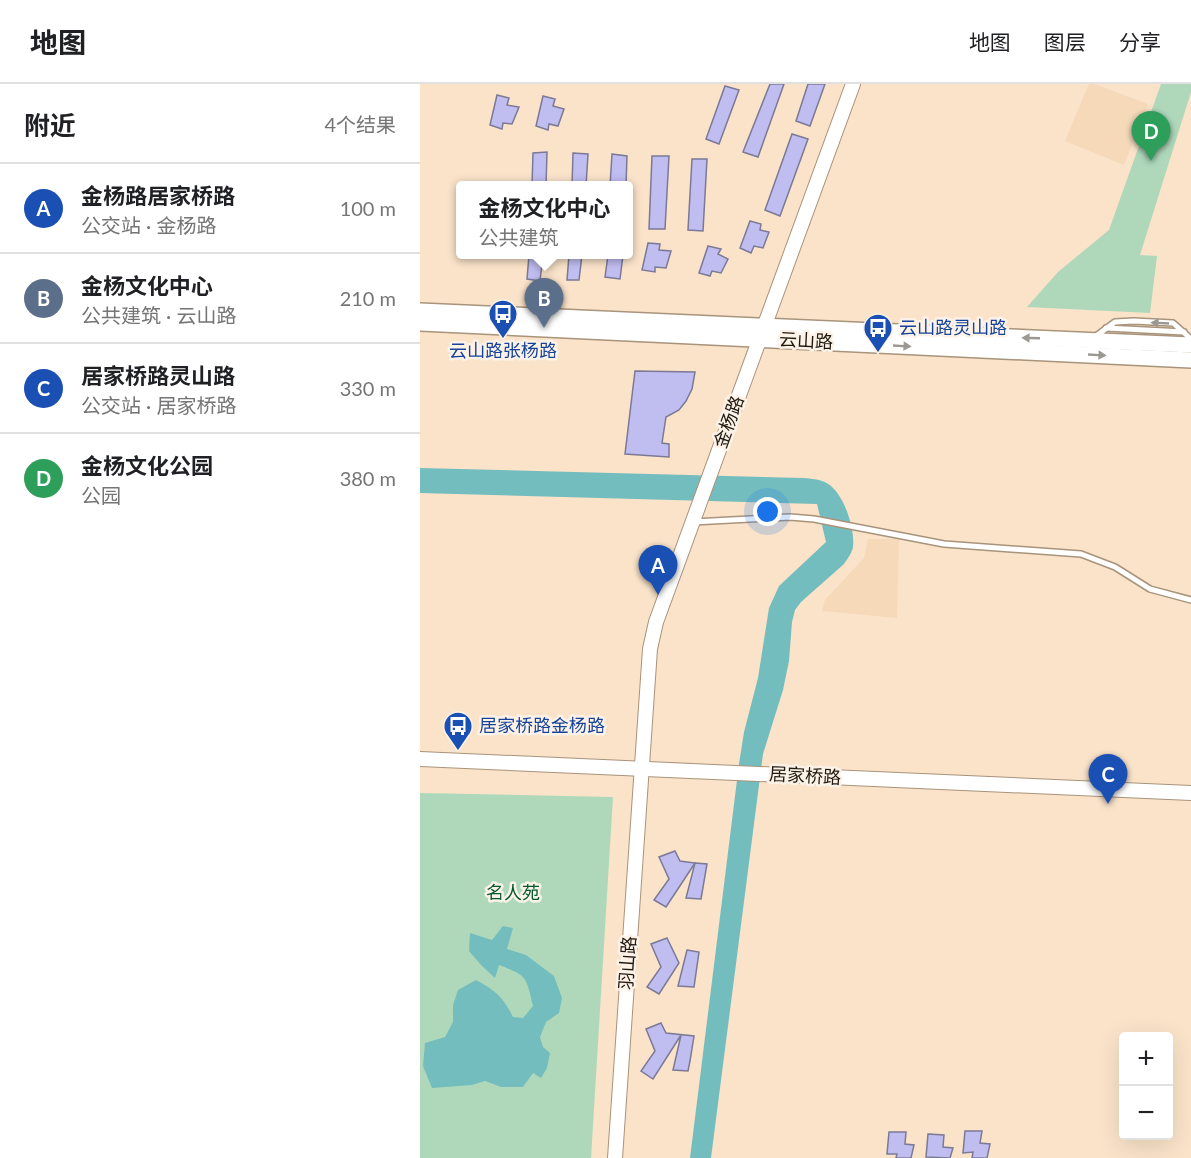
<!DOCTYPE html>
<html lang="zh">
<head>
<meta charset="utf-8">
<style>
	:root { --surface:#fff; --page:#f6f6f6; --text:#202124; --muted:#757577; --line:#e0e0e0; --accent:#7d7416 }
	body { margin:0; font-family:Lato,"Noto Sans SC",sans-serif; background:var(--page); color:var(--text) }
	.controls { position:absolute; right:18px; bottom:18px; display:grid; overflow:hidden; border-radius:6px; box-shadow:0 6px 24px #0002 }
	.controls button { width:54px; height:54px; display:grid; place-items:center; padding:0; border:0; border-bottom:2px solid var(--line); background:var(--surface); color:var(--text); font:30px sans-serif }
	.you { position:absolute; left:348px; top:428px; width:21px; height:21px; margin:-15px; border:4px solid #fff; border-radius:50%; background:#1a73e8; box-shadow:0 0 0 9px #1a73e833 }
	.badge { display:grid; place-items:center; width:39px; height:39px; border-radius:50%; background:var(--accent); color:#fff; font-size:20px; font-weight:700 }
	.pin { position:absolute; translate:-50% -50px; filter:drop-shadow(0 2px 3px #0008) }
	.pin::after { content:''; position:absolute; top:32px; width:21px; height:18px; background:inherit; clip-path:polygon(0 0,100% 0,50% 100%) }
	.popup { position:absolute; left:36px; top:97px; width:177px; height:78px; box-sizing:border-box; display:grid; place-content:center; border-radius:6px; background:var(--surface); filter:drop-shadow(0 2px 4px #0005); font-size:20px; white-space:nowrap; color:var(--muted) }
	.popup b { font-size:22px; color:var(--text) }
	.popup::after { content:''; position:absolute; left:50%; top:100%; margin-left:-12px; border:12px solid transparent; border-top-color:var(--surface) }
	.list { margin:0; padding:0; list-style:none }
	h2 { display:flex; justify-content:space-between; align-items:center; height:78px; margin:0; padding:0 24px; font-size:26px }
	h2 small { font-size:20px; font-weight:400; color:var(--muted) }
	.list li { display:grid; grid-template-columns:39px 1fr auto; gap:18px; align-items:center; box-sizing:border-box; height:90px; padding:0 24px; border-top:2px solid var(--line) }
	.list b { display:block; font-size:22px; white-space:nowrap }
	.list p { margin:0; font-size:20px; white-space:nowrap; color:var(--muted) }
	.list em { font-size:20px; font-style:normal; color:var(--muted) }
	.map { position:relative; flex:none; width:771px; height:1074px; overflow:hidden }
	header { display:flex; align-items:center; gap:36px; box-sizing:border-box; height:84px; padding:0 30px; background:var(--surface); border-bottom:2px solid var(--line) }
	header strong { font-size:28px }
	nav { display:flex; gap:33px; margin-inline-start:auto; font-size:21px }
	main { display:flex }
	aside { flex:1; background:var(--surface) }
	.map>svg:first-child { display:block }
</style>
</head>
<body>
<header>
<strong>地图</strong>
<nav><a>地图</a><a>图层</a><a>分享</a></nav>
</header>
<main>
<aside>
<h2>附近<small>4个结果</small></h2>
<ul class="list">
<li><span class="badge" style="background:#1a4fb4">A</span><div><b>金杨路居家桥路</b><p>公交站 · 金杨路</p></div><em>100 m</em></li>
<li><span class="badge" style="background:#5c6f8a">B</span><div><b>金杨文化中心</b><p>公共建筑 · 云山路</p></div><em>210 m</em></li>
<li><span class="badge" style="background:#1a4fb4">C</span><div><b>居家桥路灵山路</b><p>公交站 · 居家桥路</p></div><em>330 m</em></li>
<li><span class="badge" style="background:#2e9e5b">D</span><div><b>金杨文化公园</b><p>公园</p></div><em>380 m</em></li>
</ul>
</aside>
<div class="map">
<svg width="771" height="1074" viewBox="0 0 771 1074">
	<rect width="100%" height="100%" fill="#fae3c9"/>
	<g fill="#f5d9b9">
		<path d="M 669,0 L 674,0 L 728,20 L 704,81 L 645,57 Z"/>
		<path d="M 448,455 L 479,455 L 477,534 L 402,527 L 405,516 L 444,474 Z"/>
	</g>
	<g fill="#afd8bb">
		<path d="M 741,0 L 771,0 L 771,8 L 720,171 L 737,172 L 730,229 L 607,223 L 638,188 L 689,146 Z"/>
		<path d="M 0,709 L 193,713 L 171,1074 L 0,1074 Z"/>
	</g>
	<g fill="#74bdbe">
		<path d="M 0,384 L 384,394 C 393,395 403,395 411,402 C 425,414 435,445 433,463 C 432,469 428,474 424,480 L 381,518 L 375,526 L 372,538 L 369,577 L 363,606 L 343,670 L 291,1074 L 270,1074 L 319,680 L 324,648 L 338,594 L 349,524 L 359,502 L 406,458 L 397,420 L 0,409 Z"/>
		<path d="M 83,842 L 93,844 L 87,865 L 106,871 L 134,892 L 142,914 L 139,929 L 126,938 L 120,953 L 123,963 L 130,969 L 127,984 L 121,994 L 113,989 L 103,1003 L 81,1003 L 65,997 L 52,1001 L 12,1004 L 3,982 L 5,959 L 25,953 L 33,938 L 33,921 L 38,906 L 56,896 C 76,907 83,913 93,933 L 103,934 L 113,922 C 106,892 107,892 79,881 L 75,894 L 61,881 L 49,867 L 50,849 L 72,856 Z"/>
	</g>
	<g fill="#c0bdf1" stroke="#7b7996" stroke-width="1.5">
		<path d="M 350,0 L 364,0 L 338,73 L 323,68 Z"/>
		<path d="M 388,0 L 405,0 L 390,42 L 376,37 Z"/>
		<path d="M 305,2 L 319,6 L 299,60 L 286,55 Z"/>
		<path d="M 77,11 L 89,14 L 87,21 L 99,23 L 92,40 L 83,39 L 82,45 L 70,41 Z"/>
		<path d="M 123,12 L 135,15 L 133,22 L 144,25 L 138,42 L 129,40 L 128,46 L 116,42 Z"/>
		<path d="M 372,50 L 388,55 L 360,132 L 345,126 Z"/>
		<path d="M 127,68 L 126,102 L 112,102 L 113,69 Z"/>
		<path d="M 153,69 L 168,70 L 166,102 L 152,102 Z"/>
		<path d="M 192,70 L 207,72 L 206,102 L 190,102 Z"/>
		<path d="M 232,72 L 249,72 L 245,145 L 229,145 Z"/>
		<path d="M 272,75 L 287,75 L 283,147 L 268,146 Z"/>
		<path d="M 330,137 L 341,140 L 340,146 L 349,148 L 343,164 L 334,162 L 331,169 L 320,164 Z"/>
		<path d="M 228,159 L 240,160 L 239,166 L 251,167 L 246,184 L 235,183 L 235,188 L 222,186 Z"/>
		<path d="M 288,162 L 301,165 L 298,170 L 308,175 L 301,189 L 292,187 L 290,192 L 279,189 Z"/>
		<path d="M 109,171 L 123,171 L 120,197 L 107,195 Z"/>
		<path d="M 149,171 L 162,171 L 159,196 L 147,196 Z"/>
		<path d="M 188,171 L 203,171 L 200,195 L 185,193 Z"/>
		<path d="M 215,287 L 275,288 L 272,305 L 266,317 L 259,326 L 246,333 L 242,359 L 249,360 L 249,373 L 205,370 Z"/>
		<path d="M 255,767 L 260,777 L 275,779 L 246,823 L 234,816 L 249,795 L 239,773 Z"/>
		<path d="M 275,779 L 287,780 L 281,815 L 266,814 Z"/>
		<path d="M 247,854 L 259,879 L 239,910 L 227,903 L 241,883 L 231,860 Z"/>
		<path d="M 267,866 L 279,868 L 274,903 L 258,902 Z"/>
		<path d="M 241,939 L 246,949 L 274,952 L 270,977 L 268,987 L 253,986 L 261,951 L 233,995 L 221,987 L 235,967 L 226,945 Z"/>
		<path d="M 545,1047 L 562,1047 L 560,1059 L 570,1060 L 567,1074 L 552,1074 L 553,1068 L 543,1069 Z"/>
		<path d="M 469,1048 L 486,1048 L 485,1060 L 494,1061 L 491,1074 L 476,1074 L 477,1070 L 467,1070 Z"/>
		<path d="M 508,1050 L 524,1051 L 523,1063 L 533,1064 L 530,1074 L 506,1073 Z"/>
	</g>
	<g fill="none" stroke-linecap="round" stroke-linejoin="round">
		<g stroke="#a8937b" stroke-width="8">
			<g id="service">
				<path d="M 686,244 L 764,248"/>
				<path d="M 676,252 L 695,238 L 714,237 L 753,239 L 771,255"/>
				<path d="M 273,438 L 370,433 L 394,435 L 524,460 L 661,470 L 695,483 L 730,505 L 771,516"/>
			</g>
		</g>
		<g stroke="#a8937b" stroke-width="16">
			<g id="tertiary">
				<path d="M 0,675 L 771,709"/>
				<path d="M 195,1074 L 230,565 L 236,538 L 433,0"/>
			</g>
		</g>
		<g stroke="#a8937b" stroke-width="18">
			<g id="secondary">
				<path d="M 0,227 L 771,261"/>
				<path d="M 0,239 L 771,276"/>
			</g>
		</g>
		<use href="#service" stroke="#fff" stroke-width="5"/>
		<use href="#tertiary" stroke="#fff" stroke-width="14"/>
		<use href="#secondary" stroke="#fff" stroke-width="15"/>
	</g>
	<defs><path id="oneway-solid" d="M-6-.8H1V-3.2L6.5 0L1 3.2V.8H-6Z" transform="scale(1.5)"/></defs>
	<g fill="#9b9793">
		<use href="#oneway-solid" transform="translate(740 239) rotate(-177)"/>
		<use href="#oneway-solid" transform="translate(611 254) rotate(-178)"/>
		<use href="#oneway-solid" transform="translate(482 262) rotate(3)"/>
		<use href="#oneway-solid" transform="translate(677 271) rotate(3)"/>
	</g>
	<defs>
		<g id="bus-pin" transform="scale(1.5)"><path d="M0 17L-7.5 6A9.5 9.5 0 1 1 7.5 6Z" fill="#1a4fb4" stroke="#fcf2e8"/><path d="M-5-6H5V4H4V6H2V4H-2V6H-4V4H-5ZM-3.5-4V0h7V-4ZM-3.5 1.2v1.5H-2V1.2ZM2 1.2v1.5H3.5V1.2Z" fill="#fff"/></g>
	</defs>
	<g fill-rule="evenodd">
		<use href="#bus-pin" x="83" y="230"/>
		<use href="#bus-pin" x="458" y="244"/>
		<use href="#bus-pin" x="38" y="642"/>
	</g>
	<g text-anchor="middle" stroke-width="5" stroke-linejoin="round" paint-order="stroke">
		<g font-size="18" fill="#164399" stroke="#fcf2e8" text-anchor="start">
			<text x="479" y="250">云山路灵山路</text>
			<text x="83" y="273" text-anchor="middle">云山路张杨路</text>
			<text x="59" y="648">居家桥路金杨路</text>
		</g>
		<g font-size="18" fill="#20180f" stroke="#fcf2e8">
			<text transform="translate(386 257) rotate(3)" y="6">云山路</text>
			<text transform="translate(309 338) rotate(-70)" y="6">金杨路</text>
			<text transform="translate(385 692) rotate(3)" y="6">居家桥路</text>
			<text transform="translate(208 879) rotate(-86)" y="6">羽山路</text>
		</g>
		<g font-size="18" fill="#00582e" stroke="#fcf2e8">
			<text x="93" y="815">名人苑</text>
		</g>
	</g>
</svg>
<div class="controls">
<button>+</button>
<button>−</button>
</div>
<div class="you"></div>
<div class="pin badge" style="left:238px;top:511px;background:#1a4fb4">A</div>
<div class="pin badge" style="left:124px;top:244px;background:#5c6f8a">B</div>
<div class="popup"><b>金杨文化中心</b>公共建筑</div>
<div class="pin badge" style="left:688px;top:720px;background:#1a4fb4">C</div>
<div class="pin badge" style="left:731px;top:77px;background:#2e9e5b">D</div>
</div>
</main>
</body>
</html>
